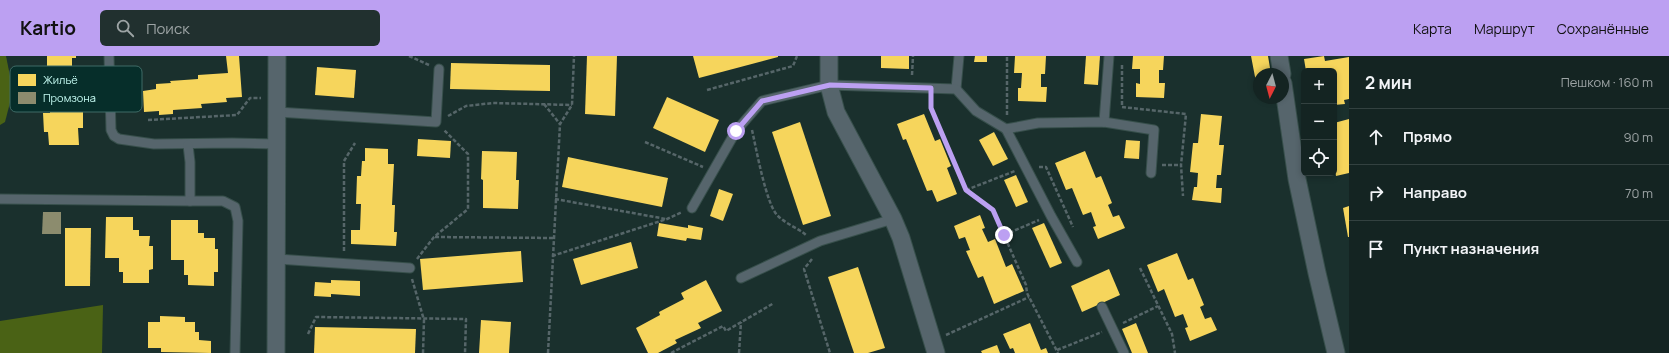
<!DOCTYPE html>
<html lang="ru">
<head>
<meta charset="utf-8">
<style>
	:root { --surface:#142422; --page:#21302f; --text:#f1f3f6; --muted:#9da4a5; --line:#334140; --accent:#bca0f2 }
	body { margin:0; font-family:Manrope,sans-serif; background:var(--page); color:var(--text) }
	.controls { position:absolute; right:12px; top:12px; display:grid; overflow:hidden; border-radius:6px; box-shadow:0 2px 6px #0003 }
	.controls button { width:36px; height:36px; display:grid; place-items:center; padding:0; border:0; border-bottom:1px solid var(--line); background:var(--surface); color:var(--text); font:20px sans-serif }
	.compass { position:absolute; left:1253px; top:12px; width:36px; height:36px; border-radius:50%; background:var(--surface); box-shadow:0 2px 6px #0003; rotate:186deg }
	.stop { position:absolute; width:12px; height:12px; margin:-9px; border:3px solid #bca0f2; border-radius:50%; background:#fff }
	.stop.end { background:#bca0f2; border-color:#fff; box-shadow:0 1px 4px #0008 }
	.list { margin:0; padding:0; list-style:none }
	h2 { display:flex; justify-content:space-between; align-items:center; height:52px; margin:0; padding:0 16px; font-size:17px }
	h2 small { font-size:13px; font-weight:400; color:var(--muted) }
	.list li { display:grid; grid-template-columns:26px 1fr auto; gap:12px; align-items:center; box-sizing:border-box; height:56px; padding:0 16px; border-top:1px solid var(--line) }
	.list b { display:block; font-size:15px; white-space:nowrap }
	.list em { font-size:13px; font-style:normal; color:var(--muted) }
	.icon { flex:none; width:22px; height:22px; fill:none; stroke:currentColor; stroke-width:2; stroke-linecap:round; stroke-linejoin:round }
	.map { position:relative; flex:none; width:1349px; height:297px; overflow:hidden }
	header { display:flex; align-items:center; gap:24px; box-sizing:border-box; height:56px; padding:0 20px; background:var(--accent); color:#111 }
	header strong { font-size:19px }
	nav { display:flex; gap:22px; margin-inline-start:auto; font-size:14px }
	.search { width:280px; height:36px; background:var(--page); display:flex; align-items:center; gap:10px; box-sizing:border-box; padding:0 14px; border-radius:6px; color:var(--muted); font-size:15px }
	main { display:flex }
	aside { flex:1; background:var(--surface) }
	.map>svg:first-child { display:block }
</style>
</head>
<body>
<header>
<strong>Kartio</strong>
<div class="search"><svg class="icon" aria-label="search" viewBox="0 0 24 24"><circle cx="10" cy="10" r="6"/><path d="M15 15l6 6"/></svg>Поиск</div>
<nav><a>Карта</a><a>Маршрут</a><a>Сохранённые</a></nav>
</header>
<main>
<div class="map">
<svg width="1349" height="297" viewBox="0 0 1349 297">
	<rect width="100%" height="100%" fill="#1a302d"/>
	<g fill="#4a6215">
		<path d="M 0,0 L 6,0 L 13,35 L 5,66 L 0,69 Z"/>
		<path d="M 103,249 L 102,297 L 0,297 L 0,265 Z"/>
	</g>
	<g fill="#f6d55c">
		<path d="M 47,0 L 76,0 L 76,2 L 72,2 L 72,13 L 47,13 Z"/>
		<path d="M 226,0 L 239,0 L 242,41 L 226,42 L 227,46 L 201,48 L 202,52 L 173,54 L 173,58 L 159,59 L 159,55 L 144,56 L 143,35 L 156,33 L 156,28 L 171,27 L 170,25 L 198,23 L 198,19 L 228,17 Z"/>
		<path d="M 587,0 L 617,0 L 615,60 L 585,58 Z"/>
		<path d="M 693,0 L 778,0 L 778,1 L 699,22 Z"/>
		<path d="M 881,0 L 909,0 L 909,13 L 881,12 Z"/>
		<path d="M 975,0 L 987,0 L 987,6 L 974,6 Z"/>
		<path d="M 1015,0 L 1046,0 L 1045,18 L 1041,18 L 1041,31 L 1047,31 L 1046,46 L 1018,45 L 1018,32 L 1021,32 L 1022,17 L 1014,17 Z"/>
		<path d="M 1086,0 L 1100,0 L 1098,29 L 1084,28 Z"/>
		<path d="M 1133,0 L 1164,0 L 1163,14 L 1159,14 L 1159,27 L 1165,27 L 1164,42 L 1136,41 L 1136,27 L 1140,28 L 1140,13 L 1132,13 Z"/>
		<path d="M 1251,0 L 1268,0 L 1271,18 L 1259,18 L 1259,25 L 1256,26 Z"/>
		<path d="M 1324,0 L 1325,5 L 1349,1 L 1349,43 L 1344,44 L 1345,48 L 1334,49 L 1334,15 L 1306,15 L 1304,3 Z"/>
		<path d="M 451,7 L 550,9 L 550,35 L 450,33 Z"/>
		<path d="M 317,11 L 356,14 L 354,42 L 315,39 Z"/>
		<path d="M 49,39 L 72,39 L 72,56 L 83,56 L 83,72 L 78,72 L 79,89 L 49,89 L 48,76 L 44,76 L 43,57 L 50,57 Z"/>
		<path d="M 667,41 L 719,64 L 705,96 L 653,72 Z"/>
		<path d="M 924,58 L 935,85 L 940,83 L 951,110 L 947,112 L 957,138 L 937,146 L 932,134 L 927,135 L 906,83 L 903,84 L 897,68 Z"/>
		<path d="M 1201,58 L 1222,60 L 1219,89 L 1224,89 L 1221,119 L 1217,119 L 1216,132 L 1222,132 L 1221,147 L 1192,144 L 1194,131 L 1197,131 L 1198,117 L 1190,116 L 1193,87 L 1198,87 Z"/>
		<path d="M 1349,63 L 1349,117 L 1336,120 L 1334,107 L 1334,67 Z"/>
		<path d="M 800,66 L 831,160 L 803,169 L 772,76 Z"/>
		<path d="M 994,76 L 1008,103 L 993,110 L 979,84 Z"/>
		<path d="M 418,83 L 451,85 L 450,102 L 417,100 Z"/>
		<path d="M 1126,84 L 1140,85 L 1139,103 L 1124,102 Z"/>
		<path d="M 365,92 L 388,93 L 388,108 L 394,108 L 392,149 L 395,149 L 394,176 L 397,176 L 396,190 L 351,188 L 351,174 L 360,174 L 361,148 L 356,148 L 357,120 L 361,120 L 362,105 L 365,105 Z"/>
		<path d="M 482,95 L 517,96 L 516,124 L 519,124 L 518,153 L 483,152 L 483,124 L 481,123 Z"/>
		<path d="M 1085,95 L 1096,122 L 1101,120 L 1112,147 L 1108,149 L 1113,161 L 1119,159 L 1125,172 L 1098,183 L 1093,171 L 1096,170 L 1091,156 L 1083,159 L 1072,132 L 1066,134 L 1055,107 Z"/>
		<path d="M 568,101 L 668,122 L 662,151 L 562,131 Z"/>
		<path d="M 1016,119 L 1028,146 L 1016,151 L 1004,124 Z"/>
		<path d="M 719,133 L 733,138 L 723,165 L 710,160 Z"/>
		<path d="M 1349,150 L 1349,181 L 1348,181 L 1343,152 Z"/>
		<path d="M 980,159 L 985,172 L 982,173 L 988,186 L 995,183 L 1006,211 L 1012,208 L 1024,235 L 994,248 L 983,220 L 978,222 L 966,195 L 970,194 L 965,181 L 959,183 L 954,170 Z"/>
		<path d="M 106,161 L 133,161 L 133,174 L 139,174 L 139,180 L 150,180 L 149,190 L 153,190 L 153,213 L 149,214 L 149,227 L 123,227 L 123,216 L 119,216 L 119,202 L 105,202 Z"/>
		<path d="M 171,164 L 198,164 L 198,177 L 204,177 L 204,182 L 215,182 L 215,193 L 218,193 L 218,216 L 214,216 L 214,230 L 188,229 L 188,219 L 184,219 L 184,204 L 171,204 Z"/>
		<path d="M 659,167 L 688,172 L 688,169 L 703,172 L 701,184 L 687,182 L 686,185 L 657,180 Z"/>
		<path d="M 1044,167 L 1062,207 L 1050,212 L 1032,172 Z"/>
		<path d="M 65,172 L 91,172 L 90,230 L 65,230 Z"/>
		<path d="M 631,186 L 638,212 L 581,229 L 573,203 Z"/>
		<path d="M 521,195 L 523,226 L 423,234 L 420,203 Z"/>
		<path d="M 1177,197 L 1188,224 L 1193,222 L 1204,249 L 1200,251 L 1205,263 L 1211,261 L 1217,274 L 1190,285 L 1185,272 L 1188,271 L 1183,258 L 1175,261 L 1164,233 L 1158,236 L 1147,209 Z"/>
		<path d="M 858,211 L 885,292 L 868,297 L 854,297 L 828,221 Z"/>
		<path d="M 1109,213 L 1120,239 L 1082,256 L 1071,230 Z"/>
		<path d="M 331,224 L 360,225 L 360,240 L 331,238 L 331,241 L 314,240 L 315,226 L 331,227 Z"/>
		<path d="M 706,224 L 722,255 L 698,267 L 701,272 L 675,284 L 677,287 L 658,297 L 648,297 L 636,272 L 660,259 L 659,256 L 684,243 L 681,237 Z"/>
		<path d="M 160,260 L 185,261 L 185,266 L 195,266 L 195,276 L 199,276 L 199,284 L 211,285 L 211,297 L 161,296 L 161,292 L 148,292 L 148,266 L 160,266 Z"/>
		<path d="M 481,264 L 511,266 L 509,297 L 479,297 Z"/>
		<path d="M 1030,267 L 1041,294 L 1046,292 L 1048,297 L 1015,297 L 1013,292 L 1010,293 L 1003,278 Z"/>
		<path d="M 1136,267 L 1148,297 L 1132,297 L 1122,273 Z"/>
		<path d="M 315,271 L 416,273 L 415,297 L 314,297 Z"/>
		<path d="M 997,289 L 1000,297 L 982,297 L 981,295 Z"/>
	</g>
	<path fill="#8c8c6e" d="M 43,156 L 61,156 L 61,178 L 42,178 Z"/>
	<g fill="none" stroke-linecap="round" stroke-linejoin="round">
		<g stroke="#374f4b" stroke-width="11">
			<g id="lane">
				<path d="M 109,0 L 111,74 L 114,80 L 119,83 L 154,88 L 232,87 L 276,88"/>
				<path d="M 956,33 L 959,0"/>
				<path d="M 277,56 L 436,66 L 439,13"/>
				<path d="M 1104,66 L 1109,0"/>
				<path d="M 1006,73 L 1051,160 L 1077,206"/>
				<path d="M 0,143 L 190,145 L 190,106 L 188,89"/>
				<path d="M 190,145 L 223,145 L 235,151 L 238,165 L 235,297"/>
				<path d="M 692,152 L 736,75 L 762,45 L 829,29 L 956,33 L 976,55 L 1006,73 L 1038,67 L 1104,66 L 1154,74 L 1151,117"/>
				<path d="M 277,203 L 410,212"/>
				<path d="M 741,222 L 820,185 L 893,163"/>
				<path d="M 1102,251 L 1124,297"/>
			</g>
		</g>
		<g stroke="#374f4b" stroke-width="19">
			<g id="street">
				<path d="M 829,0 L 829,29 L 836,56 L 893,163 L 901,182 L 936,297"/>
				<path d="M 1279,0 L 1282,18"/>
				<path d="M 1283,27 L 1297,123 L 1317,217 L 1336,297"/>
				<path d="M 276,297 L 277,0"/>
			</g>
		</g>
		<g stroke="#566669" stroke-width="2.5" stroke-dasharray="4 2" stroke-linecap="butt">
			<path d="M 409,0 L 429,9"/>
			<path d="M 1122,9 L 1122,51 L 1186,58 L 1181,109 L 1183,140"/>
			<path d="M 912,19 L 913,0"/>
			<path d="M 707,34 L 793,10 L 797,0"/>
			<path d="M 931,43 L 931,52 L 966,134 L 993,154 L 1026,229 L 1027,237 L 1058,297"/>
			<path d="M 544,48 L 560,68"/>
			<path d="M 1007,59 L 1007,0"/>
			<path d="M 448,60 L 466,50 L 493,47 L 572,49"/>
			<path d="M 148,64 L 237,59 L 250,42 L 261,42"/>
			<path d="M 752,74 C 756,91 766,149 778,160 C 786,168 798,172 806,179"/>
			<path d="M 645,86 L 703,111"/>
			<path d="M 1162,109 L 1181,109"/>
			<path d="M 1039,111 L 1046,111 L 1073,171"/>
			<path d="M 966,134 L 1015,115"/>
			<path d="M 555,143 L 666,163"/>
			<path d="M 1004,179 L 1039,164"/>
			<path d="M 435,181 L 553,182"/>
			<path d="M 344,195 L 344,105 L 355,87"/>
			<path d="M 552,200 L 667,163 L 682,156"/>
			<path d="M 417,203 L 434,181 L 468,153 L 468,98 L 444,74"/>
			<path d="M 812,203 L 804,213 L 830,297"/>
			<path d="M 1140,212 L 1172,278 L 1175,297"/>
			<path d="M 412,223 L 424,264 L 423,297"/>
			<path d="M 1123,267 L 1158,250"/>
			<path d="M 308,278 L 316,261 L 466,263 L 465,297"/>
			<path d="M 946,279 L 1029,241"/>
			<path d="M 1057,294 L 1102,276"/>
			<path d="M 548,297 L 560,68 L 572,49 L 574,0"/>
			<path d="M 671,297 L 723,270 L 726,275 L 774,247"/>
			<path d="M 739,297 L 741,266"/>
		</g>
		<use href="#lane" stroke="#56656c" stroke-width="9"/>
		<use href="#street" stroke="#56656c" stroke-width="17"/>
	</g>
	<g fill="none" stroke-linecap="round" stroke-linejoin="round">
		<path stroke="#bca0f2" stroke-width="5" d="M 736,75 L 762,45 L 830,29 L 931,32 L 931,52 L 966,134 L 993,154 L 1004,179"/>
	</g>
	<rect x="10" y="10" width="132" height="46" rx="6" fill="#062e2a" stroke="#3f6b66" stroke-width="1"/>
	<rect x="18" y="18" width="18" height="12" fill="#f6d55c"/>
	<rect x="18" y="36" width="18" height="12" fill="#8c8c6e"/>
	<g font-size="11" fill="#c5faf2">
		<text x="43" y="28">Жильё</text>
		<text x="43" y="46">Промзона</text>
	</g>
</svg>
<div class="controls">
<button>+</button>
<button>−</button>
<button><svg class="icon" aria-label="locate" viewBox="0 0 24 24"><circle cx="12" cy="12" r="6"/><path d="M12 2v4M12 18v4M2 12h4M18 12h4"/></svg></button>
</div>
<svg class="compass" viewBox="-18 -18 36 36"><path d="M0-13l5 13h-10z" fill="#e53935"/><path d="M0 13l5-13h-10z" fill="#9da4a5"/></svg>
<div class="stop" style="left:736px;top:75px"></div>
<div class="stop end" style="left:1004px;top:179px"></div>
</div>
<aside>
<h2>2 мин<small>Пешком · 160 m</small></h2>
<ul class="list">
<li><svg class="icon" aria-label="ahead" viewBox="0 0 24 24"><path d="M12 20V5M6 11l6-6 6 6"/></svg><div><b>Прямо</b></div><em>90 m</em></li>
<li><svg class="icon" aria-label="right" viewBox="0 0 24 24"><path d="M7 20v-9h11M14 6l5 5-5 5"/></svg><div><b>Направо</b></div><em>70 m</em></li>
<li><svg class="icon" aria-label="arrive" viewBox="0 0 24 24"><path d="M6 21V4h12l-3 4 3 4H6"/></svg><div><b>Пункт назначения</b></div></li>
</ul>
</aside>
</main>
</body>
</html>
